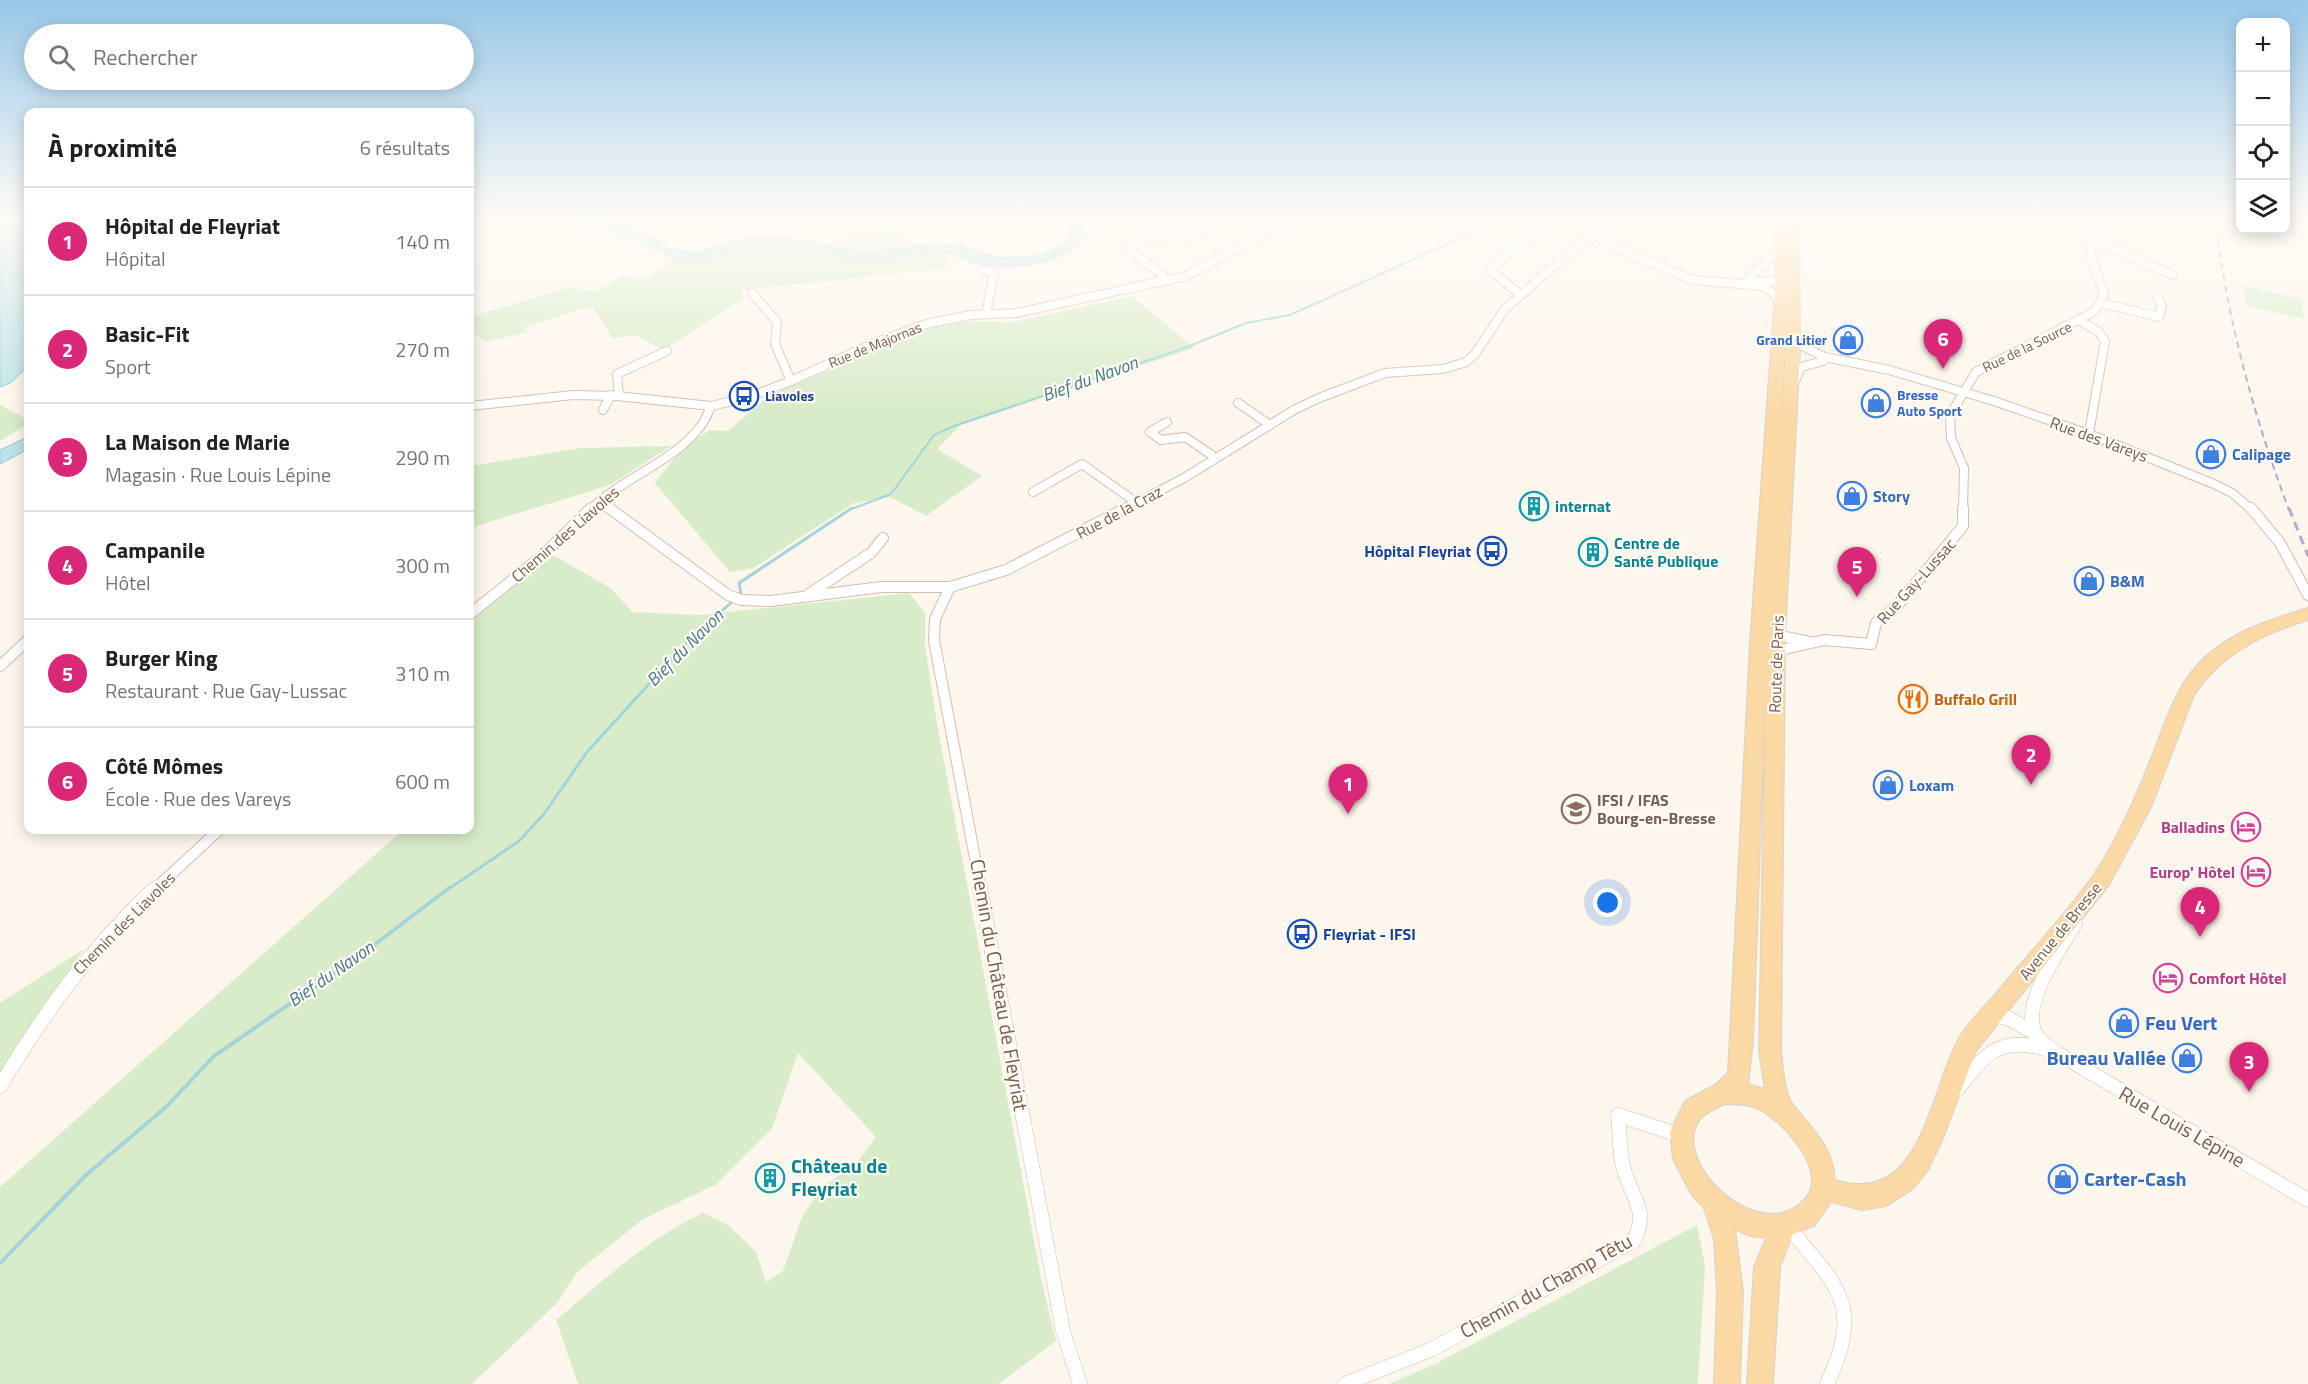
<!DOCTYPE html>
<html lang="fr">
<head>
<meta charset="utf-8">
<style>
	:root { --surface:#fff; --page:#f2f2f2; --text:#202124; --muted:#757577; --line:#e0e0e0; --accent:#db2777 }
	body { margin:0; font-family:"Titillium Web",sans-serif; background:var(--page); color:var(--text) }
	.controls { position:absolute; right:18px; top:18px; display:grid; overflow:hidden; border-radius:12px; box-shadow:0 3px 15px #0003 }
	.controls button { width:54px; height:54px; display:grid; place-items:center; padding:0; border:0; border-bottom:2px solid var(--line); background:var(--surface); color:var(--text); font:30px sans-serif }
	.you { position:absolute; left:1608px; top:903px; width:21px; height:21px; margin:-15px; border:4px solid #fff; border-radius:50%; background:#1a73e8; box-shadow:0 0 0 9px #1a73e833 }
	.badge { display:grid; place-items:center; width:39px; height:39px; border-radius:50%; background:var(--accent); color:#fff; font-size:20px; font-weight:700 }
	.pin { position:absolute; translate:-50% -50px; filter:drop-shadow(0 2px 3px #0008) }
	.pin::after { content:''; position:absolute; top:32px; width:21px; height:18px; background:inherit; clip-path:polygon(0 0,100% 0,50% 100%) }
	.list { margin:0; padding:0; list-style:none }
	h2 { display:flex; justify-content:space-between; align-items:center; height:78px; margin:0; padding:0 24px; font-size:26px }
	h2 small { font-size:20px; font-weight:400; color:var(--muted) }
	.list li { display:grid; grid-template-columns:39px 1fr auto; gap:18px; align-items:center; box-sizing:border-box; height:108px; padding:0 24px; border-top:2px solid var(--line) }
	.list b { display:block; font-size:22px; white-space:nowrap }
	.list p { margin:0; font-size:20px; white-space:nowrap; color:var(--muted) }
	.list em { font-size:20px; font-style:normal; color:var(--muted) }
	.icon { flex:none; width:33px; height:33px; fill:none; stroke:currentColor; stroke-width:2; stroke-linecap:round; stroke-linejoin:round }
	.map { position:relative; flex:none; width:2308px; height:1384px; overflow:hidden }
	.search { position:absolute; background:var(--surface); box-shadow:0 3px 15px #0003; left:24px; top:24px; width:450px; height:66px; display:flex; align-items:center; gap:15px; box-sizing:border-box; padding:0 21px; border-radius:33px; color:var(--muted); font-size:22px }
	.panel { position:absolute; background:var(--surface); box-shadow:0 3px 15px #0003; left:24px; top:108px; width:450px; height:726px; border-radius:12px }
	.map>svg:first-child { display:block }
</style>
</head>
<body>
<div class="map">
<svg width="2308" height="1384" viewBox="0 0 2308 1384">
	<rect width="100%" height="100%" fill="#fdf6ec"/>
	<g fill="#d8ecc9">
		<path d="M 894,225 L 914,247 L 866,254 L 823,244 Z"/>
		<path d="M 768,244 C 806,247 841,262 879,261 C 902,260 923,251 948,252 L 947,268 L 742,290 L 742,299 L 664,350 L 635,335 L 612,338 L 592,306 L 522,328 L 528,332 L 486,342 L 470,332 L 470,317 L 570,287 L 597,292 L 620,276 L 645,279 L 675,257 L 705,261 L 738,247 Z"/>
		<path d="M 2243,285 L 2301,299 L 2304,319 L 2246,306 Z"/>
		<path d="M 1132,296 L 1194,348 L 961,425 L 937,449 L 982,476 L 926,516 L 890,497 L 854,503 L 753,568 L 730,572 L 655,483 L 683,447 L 710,430 L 728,431 L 769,396 L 891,343 L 935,327 L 974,321 L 1014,322 Z"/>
		<path d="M 0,405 L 28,420 L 28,424 L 0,441 Z"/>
		<path d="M 470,431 L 472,431 L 471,466 L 581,448 L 671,446 L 610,485 L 470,528 Z"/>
		<path d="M 553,555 L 612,589 L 632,612 L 700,615 L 909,593 L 925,613 L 925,645 L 937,724 L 1042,1283 L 1056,1341 L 998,1384 L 578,1384 L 556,1320 C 603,1281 647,1239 703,1213 L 728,1225 L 756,1252 L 766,1282 L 783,1271 L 802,1217 L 822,1187 L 854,1166 L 876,1137 L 798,1053 L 772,1128 L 715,1185 L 643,1219 L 576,1273 L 558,1302 L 472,1384 L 0,1384 L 0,1187 L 403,830 L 470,830 L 470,621 Z"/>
		<path d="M 84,949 L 0,1074 L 0,1003 Z"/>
		<path d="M 1697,1225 L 1705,1266 L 1698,1384 L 1389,1384 L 1435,1364 Z"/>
	</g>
	<g fill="#bfe3e8" stroke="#a5d3da" stroke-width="1.5">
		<path d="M 0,217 L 28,217 L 28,366 L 10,383 L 0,387 Z"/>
		<path d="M 563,217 L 600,217 L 647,234 L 667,248 L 695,253 L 741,239 L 781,236 L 866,254 L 935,244 L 962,247 L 998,258 L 1037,256 L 1059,248 L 1068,240 L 1072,217 L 1080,217 L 1085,236 C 1063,266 1014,269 980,264 C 968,262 957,253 946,252 C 922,248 902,260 879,261 C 840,262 804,243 766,244 C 758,245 747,245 739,247 C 723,251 710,264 692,261 C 667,258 647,244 624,236 C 604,228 584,222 563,217 Z"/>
		<path d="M 28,437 L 28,449 L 0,464 L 0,450 Z"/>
	</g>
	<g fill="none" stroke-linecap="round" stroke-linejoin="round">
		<path stroke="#a5d3da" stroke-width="2" d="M 849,510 L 891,494 L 934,435 L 954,426 L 1185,348 L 1246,323 L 1290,315 L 1483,228"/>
		<g stroke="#a5d3da" stroke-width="3">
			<path d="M 738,597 L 741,594 L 739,583 L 852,508"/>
			<path d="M 447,890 L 519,841 L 544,814 L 587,752 L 690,639 L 733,601"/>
		</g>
		<path stroke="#a5d3da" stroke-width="4" d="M 0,1263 L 86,1175 L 166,1107 L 214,1056 L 365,952 L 449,888"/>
		<g stroke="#d1beb0" stroke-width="10">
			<g id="minor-far2">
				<path d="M 1601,217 L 1595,233 L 1605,243 L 1692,280 L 1762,286 L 1773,293 L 1781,306"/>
				<path d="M 2063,217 L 2099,232"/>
				<path d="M 1159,237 L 1164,233 L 1200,225"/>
				<path d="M 2091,239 L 2173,275"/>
				<path d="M 983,270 L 994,273 L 986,314"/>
				<path d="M 1169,281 L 1127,247 L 1159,237 L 1179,241 L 1201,235 L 1200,225 L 1188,217"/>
				<path d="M 1754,282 L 1775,281 L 1787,287"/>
				<path d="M 1744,283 L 1781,248"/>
				<path d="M 752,293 L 777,322 L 775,344 L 791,381"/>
				<path d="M 1521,295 L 1490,270 L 1538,230 L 1559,217"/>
				<path d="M 2101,303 L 2159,317 L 2162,305 L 2158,298"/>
				<path d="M 2080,321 L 2099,332 L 2105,341 L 2089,433"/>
				<path d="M 1792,337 L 1802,346 L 1825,357 L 1889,370 L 1994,401 L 2097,437 L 2214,484 L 2232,493 L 2252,510"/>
				<path d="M 1794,384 L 1801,367 L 1823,361"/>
				<path d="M 619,396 L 617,374 L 667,351"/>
				<path d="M 1238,403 L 1270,425"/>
				<path d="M 470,406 L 573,395 L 617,396 L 711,406 L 746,398 L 791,381 L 874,343 L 926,324 L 971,315 L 1016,313 L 1186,276 L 1251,241 L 1305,217"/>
				<path d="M 603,410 L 611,395"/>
				<path d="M 1167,422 L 1150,432 L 1161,440 L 1185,437 L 1216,458"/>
				<path d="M 1033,492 L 1082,464 L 1137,503"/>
				<path d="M 601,499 L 611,510"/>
				<path d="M 590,510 C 622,478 672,463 700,427 C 705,421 708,413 711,406"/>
				<path d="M 1123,510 L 1184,478 L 1294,410 L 1319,398 L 1385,373 L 1443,369 L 1466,362 L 1475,354 L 1505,309 L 1582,241 L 1598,236"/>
				<path d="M 1963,510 L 1964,468 L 1951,438 L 1950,415 L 1976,372 L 2095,311 L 2104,294 L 2090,253 L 2091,239 L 2119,217"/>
			</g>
		</g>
		<g stroke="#d1beb0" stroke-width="12">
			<g id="minor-far1">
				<path d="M 609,508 L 728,595 L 741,600 L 771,601 L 881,587 L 950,587 L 1006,570 L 1126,508"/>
				<path d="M 2251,508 L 2280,543 L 2308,595"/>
				<path d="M 950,587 L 935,619 L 934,640 L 981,890"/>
				<path d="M 809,594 L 871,553 L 883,538"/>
				<path d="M 470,614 L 541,557 L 591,508"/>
				<path d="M 1776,635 L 1810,642"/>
				<path d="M 1776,651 L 1824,640 L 1871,644 L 1876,623 L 1897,606 L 1963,526 L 1963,508"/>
				<path d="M 0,666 L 28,640"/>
				<path d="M 154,890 L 219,830"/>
			</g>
		</g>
		<g stroke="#d1beb0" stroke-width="15">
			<g id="minor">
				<path d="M 980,888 L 1063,1331 L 1080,1384"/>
				<path d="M 2075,924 C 2060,949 2019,1005 2036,1035 C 2040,1042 2050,1048 2057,1053 L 2308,1200"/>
				<path d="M 1990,1015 L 2008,1018 L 2036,1034"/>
				<path d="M 0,1086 C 47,1009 89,950 155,888"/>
				<path d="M 1957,1090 C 1985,1054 2000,1034 2048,1050"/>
				<path d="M 1787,1226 C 1838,1286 1864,1305 1827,1384"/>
				<path d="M 1345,1384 L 1430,1350 L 1634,1241 C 1650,1208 1630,1197 1623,1166 C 1619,1150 1620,1132 1618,1115 L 1682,1136"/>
			</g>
		</g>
		<g stroke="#dad1cd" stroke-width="2">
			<path id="primary" d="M 1776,217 L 1799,217 L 1800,351 L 1785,635 L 1781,1051 C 1783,1067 1784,1094 1794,1106 C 1814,1131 1832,1145 1835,1180 C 1922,1208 1929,1092 1959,1038 C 1968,1023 1982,1009 1994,996 C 2026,956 2066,915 2095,873 C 2121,834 2139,789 2156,746 C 2166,720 2175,691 2194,669 C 2223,634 2265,621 2308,608 L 2308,620 C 2260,635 2223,653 2194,695 L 2152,805 L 2109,885 L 1976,1051 L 1943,1138 L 1928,1170 L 1913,1189 L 1886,1206 L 1863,1210 L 1831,1202 L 1815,1225 L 1793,1234 L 1780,1267 L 1773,1384 L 1747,1384 L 1754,1267 L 1766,1238 L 1750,1236 L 1735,1229 L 1743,1292 L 1740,1384 L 1714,1384 L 1717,1292 L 1714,1239 L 1704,1208 L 1691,1194 L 1673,1159 L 1670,1132 L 1685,1101 L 1715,1085 L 1728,1073 L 1750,644 L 1775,294 ZM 1786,332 L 1786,351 L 1776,503 ZM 1766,677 L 1759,1051 L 1765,1089 L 1748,1084 L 1753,1041 ZM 1725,1104 C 1735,1104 1747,1104 1757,1108 C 1782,1120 1830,1171 1805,1199 C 1760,1249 1666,1160 1701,1118 C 1706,1112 1718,1108 1725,1104 Z"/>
		</g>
		<use href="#minor-far2" stroke="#fff" stroke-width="8"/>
		<use href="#minor-far1" stroke="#fff" stroke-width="10"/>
		<use href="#minor" stroke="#fff" stroke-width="14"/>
		<use href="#primary" fill="#fbd9a5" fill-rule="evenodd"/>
		<path stroke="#b9a8c9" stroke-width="2" stroke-dasharray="7 4.5" stroke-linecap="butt" d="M 2215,217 C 2227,319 2253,414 2289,510"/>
		<path stroke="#b9a8c9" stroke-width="3" stroke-dasharray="9 6" stroke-linecap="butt" d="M 2289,508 L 2308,556"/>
	</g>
	<linearGradient id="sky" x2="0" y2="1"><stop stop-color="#97c7e8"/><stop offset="0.53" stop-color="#fefbf6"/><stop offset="1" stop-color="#fefbf6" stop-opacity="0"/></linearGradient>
	<rect width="2308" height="411" fill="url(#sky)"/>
	<defs>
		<g id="shop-ring" transform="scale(1.5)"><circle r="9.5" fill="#fffaf3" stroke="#3f7fe0" stroke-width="1.5"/><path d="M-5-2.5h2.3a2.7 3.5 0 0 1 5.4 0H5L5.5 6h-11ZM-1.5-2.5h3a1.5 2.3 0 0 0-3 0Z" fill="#3f7fe0"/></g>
		<g id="bus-ring" transform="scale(1.5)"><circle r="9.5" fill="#fffaf3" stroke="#1a4fb4" stroke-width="1.5"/><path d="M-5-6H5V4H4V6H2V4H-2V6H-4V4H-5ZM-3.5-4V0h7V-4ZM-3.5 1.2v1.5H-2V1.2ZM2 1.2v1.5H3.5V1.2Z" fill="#1a4fb4"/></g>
		<g id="building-ring" transform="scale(1.5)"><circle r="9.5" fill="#fffaf3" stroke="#0f9aa8" stroke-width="1.5"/><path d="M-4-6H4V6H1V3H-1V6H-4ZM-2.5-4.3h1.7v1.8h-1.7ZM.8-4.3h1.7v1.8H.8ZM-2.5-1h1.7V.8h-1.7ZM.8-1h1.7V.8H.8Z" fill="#0f9aa8"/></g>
		<g id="restaurant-ring" transform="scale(1.5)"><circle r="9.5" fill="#fffaf3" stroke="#e8710a" stroke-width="1.5"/><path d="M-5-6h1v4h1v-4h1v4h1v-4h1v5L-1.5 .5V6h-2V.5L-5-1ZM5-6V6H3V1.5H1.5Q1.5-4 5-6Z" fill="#e8710a"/></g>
		<g id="university-ring" transform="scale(1.5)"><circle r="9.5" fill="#fffaf3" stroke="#8d6e63" stroke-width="1.5"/><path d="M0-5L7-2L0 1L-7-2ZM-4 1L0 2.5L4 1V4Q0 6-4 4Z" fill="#8d6e63"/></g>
		<g id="hotel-ring" transform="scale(1.5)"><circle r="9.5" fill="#fffaf3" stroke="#d1479c" stroke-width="1.5"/><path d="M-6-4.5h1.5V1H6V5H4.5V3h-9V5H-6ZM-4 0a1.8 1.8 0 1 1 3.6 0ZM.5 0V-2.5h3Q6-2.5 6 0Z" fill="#d1479c"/></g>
	</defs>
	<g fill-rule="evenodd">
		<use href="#shop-ring" x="1848" y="340"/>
		<use href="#bus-ring" x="744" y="396"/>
		<use href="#shop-ring" x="1876" y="403"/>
		<use href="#shop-ring" x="2211" y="454"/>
		<use href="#shop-ring" x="1852" y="496"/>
		<use href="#building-ring" x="1534" y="506"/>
		<use href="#bus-ring" x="1492" y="551"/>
		<use href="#building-ring" x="1593" y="552"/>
		<use href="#shop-ring" x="2089" y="581"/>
		<use href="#restaurant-ring" x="1913" y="699"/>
		<use href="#shop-ring" x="1888" y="785"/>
		<use href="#university-ring" x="1576" y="809"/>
		<use href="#hotel-ring" x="2246" y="827"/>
		<use href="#hotel-ring" x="2256" y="872"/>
		<use href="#bus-ring" x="1302" y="934"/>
		<use href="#hotel-ring" x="2168" y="978"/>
		<use href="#shop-ring" x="2124" y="1023"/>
		<use href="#shop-ring" x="2187" y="1058"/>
		<use href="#building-ring" x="770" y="1178"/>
		<use href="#shop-ring" x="2063" y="1179"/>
	</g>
	<g text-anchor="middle" stroke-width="4.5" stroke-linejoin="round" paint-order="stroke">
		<g font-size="14" font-weight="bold" fill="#366cbe" stroke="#fffaf3" text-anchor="end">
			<text x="1827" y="345">Grand Litier</text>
			<text x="1897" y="400" text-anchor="start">Bresse<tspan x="1897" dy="16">Auto Sport</tspan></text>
		</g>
		<g font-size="14" fill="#7a5c4d" stroke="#fffaf3">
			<text transform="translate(875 345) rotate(-22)" y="5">Rue de Majornas</text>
			<text transform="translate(2027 347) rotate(-26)" y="5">Rue de la Source</text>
		</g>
		<g font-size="14" font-weight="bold" fill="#164399" stroke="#fffaf3" text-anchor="start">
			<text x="765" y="401">Liavoles</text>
		</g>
		<g font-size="16" fill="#7a5c4d" stroke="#fffaf3">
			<text transform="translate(2099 439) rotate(20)" y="6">Rue des Vareys</text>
			<text transform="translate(1119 512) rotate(-28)" y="6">Rue de la Craz</text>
			<text transform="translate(565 534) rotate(-41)" y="6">Chemin des Liavoles</text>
			<text transform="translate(1916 581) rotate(-48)" y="6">Rue Gay-Lussac</text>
			<text transform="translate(1776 664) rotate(-88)" y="6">Route de Paris</text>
			<text transform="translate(124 923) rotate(-45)" y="6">Chemin des Liavoles</text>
			<text transform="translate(2060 931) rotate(-51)" y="6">Avenue de Bresse</text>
		</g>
		<g font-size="16" font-weight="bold" fill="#366cbe" stroke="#fffaf3" text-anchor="start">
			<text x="2232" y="460">Calipage</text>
			<text x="1873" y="502">Story</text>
			<text x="2110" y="587">B&amp;M</text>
			<text x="1909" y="791">Loxam</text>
		</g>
		<g font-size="16" font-weight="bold" fill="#0d838f" stroke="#fffaf3" text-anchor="start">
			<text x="1555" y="512">internat</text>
			<text x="1614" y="549">Centre de<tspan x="1614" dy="18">Santé Publique</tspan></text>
		</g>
		<g font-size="16" font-weight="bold" fill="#164399" stroke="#fffaf3" text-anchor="end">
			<text x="1471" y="557">Hôpital Fleyriat</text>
			<text x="1323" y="940" text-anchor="start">Fleyriat - IFSI</text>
		</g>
		<g font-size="16" font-weight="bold" fill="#c56008" stroke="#fffaf3" text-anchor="start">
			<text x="1934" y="705">Buffalo Grill</text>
		</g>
		<g font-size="16" font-weight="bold" fill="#785e54" stroke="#fffaf3" text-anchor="start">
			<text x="1597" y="806">IFSI / IFAS<tspan x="1597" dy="18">Bourg-en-Bresse</tspan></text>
		</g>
		<g font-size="16" font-weight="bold" fill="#b23c85" stroke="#fffaf3" text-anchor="end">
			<text x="2225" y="833">Balladins</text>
			<text x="2235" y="878">Europ' Hôtel</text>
			<text x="2189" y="984" text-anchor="start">Comfort Hôtel</text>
		</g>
		<g font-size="18" font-style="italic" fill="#437c86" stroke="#fffaf3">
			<text transform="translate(1090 379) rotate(-20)" y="6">Bief du Navon</text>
			<text transform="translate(685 648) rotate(-45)" y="6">Bief du Navon</text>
			<text transform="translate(331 974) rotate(-35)" y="6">Bief du Navon</text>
		</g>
		<g font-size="20" fill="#7a5c4d" stroke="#fffaf3">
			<text transform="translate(999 985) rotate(80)" y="7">Chemin du Château de Fleyriat</text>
			<text transform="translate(2182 1127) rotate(30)" y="7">Rue Louis Lépine</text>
			<text transform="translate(1546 1286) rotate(-29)" y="7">Chemin du Champ Têtu</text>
		</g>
		<g font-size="20" font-weight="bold" fill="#366cbe" stroke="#fffaf3" text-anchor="start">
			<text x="2145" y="1030">Feu Vert</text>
			<text x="2166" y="1065" text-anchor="end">Bureau Vallée</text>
			<text x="2084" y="1186">Carter-Cash</text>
		</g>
		<g font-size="20" font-weight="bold" fill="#0d838f" stroke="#fffaf3" text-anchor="start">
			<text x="791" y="1173">Château de<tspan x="791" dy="23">Fleyriat</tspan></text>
		</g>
	</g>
</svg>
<div class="controls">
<button>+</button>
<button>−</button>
<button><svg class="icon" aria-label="locate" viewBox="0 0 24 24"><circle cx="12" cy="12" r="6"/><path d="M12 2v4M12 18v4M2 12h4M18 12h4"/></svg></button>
<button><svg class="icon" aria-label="layers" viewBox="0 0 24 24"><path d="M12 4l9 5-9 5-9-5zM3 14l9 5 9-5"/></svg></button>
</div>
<div class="you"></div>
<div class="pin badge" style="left:1348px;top:814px">1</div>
<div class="pin badge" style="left:2031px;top:785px">2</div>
<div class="pin badge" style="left:2249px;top:1092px">3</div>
<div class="pin badge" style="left:2200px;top:937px">4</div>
<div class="pin badge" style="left:1857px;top:597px">5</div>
<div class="pin badge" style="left:1943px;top:369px">6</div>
<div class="search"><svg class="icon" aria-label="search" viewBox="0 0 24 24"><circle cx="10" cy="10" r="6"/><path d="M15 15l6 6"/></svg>Rechercher</div>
<section class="panel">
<h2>À proximité<small>6 résultats</small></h2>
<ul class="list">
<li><span class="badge">1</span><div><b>Hôpital de Fleyriat</b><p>Hôpital</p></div><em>140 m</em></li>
<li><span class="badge">2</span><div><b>Basic-Fit</b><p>Sport</p></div><em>270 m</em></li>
<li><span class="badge">3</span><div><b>La Maison de Marie</b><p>Magasin · Rue Louis Lépine</p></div><em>290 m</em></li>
<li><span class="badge">4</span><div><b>Campanile</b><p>Hôtel</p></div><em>300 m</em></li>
<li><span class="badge">5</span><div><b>Burger King</b><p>Restaurant · Rue Gay-Lussac</p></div><em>310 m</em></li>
<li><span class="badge">6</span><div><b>Côté Mômes</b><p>École · Rue des Vareys</p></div><em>600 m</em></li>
</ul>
</section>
</div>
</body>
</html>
